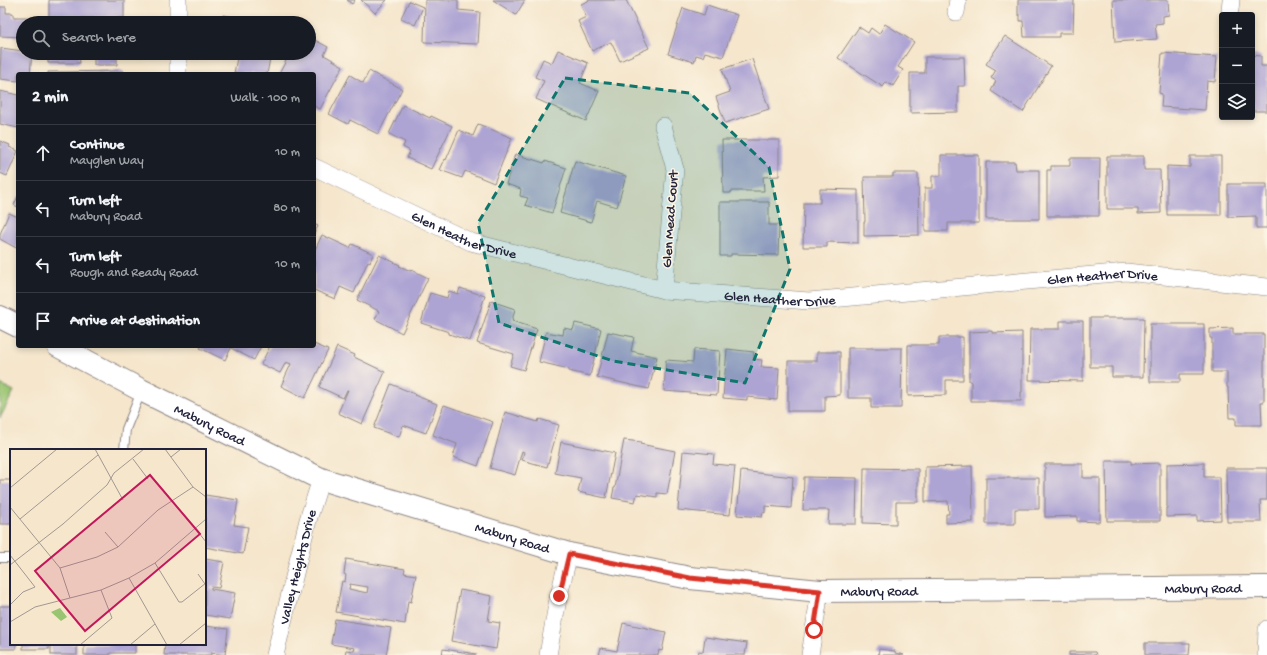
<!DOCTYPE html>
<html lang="en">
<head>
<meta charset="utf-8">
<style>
	:root { --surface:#171b24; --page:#20242c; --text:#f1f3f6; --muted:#9ea1a6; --line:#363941 }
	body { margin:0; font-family:"Gochi Hand",sans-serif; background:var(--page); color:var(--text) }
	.controls { position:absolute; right:12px; top:12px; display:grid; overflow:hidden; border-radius:4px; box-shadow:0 2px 6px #0003 }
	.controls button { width:36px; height:36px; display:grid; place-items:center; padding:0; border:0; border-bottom:1px solid var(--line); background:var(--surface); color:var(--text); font:20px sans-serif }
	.stop { position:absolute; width:12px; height:12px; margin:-9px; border:3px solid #d93025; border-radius:50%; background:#fff }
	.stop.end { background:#d93025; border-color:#fff; box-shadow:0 1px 4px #0008 }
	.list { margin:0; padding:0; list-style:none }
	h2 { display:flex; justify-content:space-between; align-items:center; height:52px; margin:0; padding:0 16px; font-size:17px }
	h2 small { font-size:13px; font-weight:400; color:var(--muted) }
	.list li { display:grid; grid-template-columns:26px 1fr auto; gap:12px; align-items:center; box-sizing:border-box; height:56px; padding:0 16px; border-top:1px solid var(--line) }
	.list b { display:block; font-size:15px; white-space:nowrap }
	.list p { margin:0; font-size:13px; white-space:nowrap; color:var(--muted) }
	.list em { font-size:13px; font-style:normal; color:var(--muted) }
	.icon { flex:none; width:22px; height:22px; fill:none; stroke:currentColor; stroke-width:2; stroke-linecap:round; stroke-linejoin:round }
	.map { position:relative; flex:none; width:1267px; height:655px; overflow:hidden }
	.search { position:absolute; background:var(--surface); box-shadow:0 2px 6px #0003; left:16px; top:16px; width:300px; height:44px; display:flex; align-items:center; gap:10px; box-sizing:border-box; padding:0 14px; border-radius:22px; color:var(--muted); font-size:15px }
	.panel { position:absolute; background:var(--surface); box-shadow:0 2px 6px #0003; left:16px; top:72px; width:300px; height:276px; border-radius:4px }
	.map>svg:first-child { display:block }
</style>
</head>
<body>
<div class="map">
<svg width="1267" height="655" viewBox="0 0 1267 655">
	<rect width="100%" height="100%" fill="#fcf5e5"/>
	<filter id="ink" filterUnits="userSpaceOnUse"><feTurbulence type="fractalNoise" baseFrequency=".025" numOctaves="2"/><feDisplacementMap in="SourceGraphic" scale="8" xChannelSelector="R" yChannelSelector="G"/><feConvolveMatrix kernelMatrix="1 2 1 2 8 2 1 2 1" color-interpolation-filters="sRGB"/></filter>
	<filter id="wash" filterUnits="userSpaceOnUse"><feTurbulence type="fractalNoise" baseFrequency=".012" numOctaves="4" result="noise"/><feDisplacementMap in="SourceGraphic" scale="16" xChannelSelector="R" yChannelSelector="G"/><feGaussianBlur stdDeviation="0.9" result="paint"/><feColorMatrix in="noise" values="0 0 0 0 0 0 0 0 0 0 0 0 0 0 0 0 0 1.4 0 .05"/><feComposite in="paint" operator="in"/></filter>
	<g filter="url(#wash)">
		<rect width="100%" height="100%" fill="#f5e6cc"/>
		<path fill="#99c471" stroke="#5e7356" d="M 0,384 L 14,391 L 0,418 Z"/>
		<g id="blocks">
			<g fill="#aea4d4" fill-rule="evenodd">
				<path d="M 49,0 L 124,0 L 124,18 L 117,18 L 117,23 L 94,23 L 94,18 L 81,18 L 81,23 L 49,23 Z"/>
				<path d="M 347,0 L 355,0 L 352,4 Z"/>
				<path d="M 361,0 L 387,0 L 375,13 Z"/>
				<path d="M 425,0 L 458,0 L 458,10 L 480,12 L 478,44 L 424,42 Z"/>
				<path d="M 493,0 L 525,0 L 516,15 Z"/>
				<path d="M 590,0 L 626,0 L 649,48 L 620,61 L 611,42 L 592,51 L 578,21 L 586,17 L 581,4 Z"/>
				<path d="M 1018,0 L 1074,0 L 1073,33 L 1059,33 L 1059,37 L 1024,37 L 1023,21 L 1020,21 L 1020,15 L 1018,15 Z"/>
				<path d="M 1113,0 L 1168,0 L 1169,15 L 1163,16 L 1163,23 L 1155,24 L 1157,39 L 1115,42 Z"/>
				<path d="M 409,1 L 423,7 L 415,25 L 401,18 Z"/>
				<path d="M 707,5 L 737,15 L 723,57 L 705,52 L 703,57 L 696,55 L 694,62 L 668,54 L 683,8 L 704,15 Z"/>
				<path d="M 0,7 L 6,7 L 6,13 L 13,13 L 13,17 L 33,17 L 33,23 L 23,23 L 23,37 L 0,36 Z"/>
				<path d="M 223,15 L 259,22 L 259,23 L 221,23 Z"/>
				<path d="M 885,24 L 914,42 L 898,67 L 903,70 L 893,86 L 886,82 L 883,87 L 838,58 L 859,27 L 868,33 L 871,28 L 879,34 Z"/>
				<path d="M 1005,36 L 1051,66 L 1023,112 L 991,91 L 996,81 L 991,78 L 996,70 L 986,64 Z"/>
				<path d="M 309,37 L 328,47 L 324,55 L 343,66 L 320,109 L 314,106 L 314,74 L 279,74 L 290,53 L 309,53 Z"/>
				<path d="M 1,48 L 23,51 L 23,53 L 32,53 L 30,74 L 18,74 L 18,81 L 0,79 Z"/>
				<path d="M 558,50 L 588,63 L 580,83 L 599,91 L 586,121 L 536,99 L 544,81 L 535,77 L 543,59 L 552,63 Z"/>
				<path d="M 48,53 L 124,53 L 124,57 L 117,57 L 117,65 L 94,65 L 94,56 L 79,55 L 80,63 L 48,63 Z"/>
				<path d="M 238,53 L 271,53 L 267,74 L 234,73 Z"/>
				<path d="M 1162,53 L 1217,57 L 1215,82 L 1207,81 L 1205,110 L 1161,107 L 1162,94 L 1159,93 Z"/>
				<path d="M 1252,55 L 1261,56 L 1261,66 L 1267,66 L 1267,111 L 1252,111 Z"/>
				<path d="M 925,57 L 964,57 L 965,86 L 958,86 L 958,112 L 910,113 L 910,73 L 925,73 Z"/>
				<path d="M 752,59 L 769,109 L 725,123 L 716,97 L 730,92 L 722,69 Z"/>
				<path d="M 123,71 L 123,74 L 48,74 L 48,72 Z"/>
				<path d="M 369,71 L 402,89 L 378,134 L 350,120 L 348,124 L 329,114 L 350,75 L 363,83 Z"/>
				<path d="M 0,91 L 18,95 L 18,128 L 0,124 Z"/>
				<path d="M 403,105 L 430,118 L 431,116 L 452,126 L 431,169 L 407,158 L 410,151 L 403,147 L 405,142 L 389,134 Z"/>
				<path d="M 478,124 L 512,138 L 494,183 L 465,171 L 462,178 L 440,170 L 445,159 L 446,160 L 459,130 L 473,136 Z"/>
				<path d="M 722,140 L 779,140 L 779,176 L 763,177 L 764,191 L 731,191 L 731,193 L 723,193 Z"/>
				<path d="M 0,141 L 10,145 L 9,147 L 18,151 L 7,176 L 0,173 Z"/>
				<path d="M 515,154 L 544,163 L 545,161 L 566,168 L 552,213 L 525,205 L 528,198 L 520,196 L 521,189 L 506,184 Z"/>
				<path d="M 941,155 L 979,155 L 979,223 L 948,223 L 948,231 L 925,231 L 925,188 L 932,188 L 932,176 L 941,176 Z"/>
				<path d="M 1107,156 L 1144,156 L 1144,170 L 1160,170 L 1161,213 L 1138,214 L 1138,209 L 1107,209 Z"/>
				<path d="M 1190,156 L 1221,156 L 1221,215 L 1167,215 L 1167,166 L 1190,167 Z"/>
				<path d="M 1070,158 L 1100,158 L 1099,216 L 1047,216 L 1047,170 L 1051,170 L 1051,166 L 1070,166 Z"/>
				<path d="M 575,161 L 626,176 L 617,207 L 597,201 L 591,222 L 560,213 Z"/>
				<path d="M 986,162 L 1015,162 L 1016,170 L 1039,170 L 1039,219 L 986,219 Z"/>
				<path d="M 893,173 L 918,173 L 919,235 L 864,236 L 864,222 L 865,222 L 864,177 L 893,177 Z"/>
				<path d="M 1228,184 L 1267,184 L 1267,228 L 1256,228 L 1256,216 L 1228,217 Z"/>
				<path d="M 820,189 L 858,190 L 858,243 L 827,242 L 827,247 L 803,247 L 804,203 L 820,203 Z"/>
				<path d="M 18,196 L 18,207 L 14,205 Z"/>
				<path d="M 720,202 L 769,202 L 769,225 L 779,225 L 778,255 L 731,254 L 731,256 L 720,256 Z"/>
				<path d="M 9,213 L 18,217 L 18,249 L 0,239 L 0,234 Z"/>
				<path d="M 314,224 L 318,226 L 314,234 Z"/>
				<path d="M 322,235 L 350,248 L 352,244 L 373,254 L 370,262 L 368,261 L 354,293 L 340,287 L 335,299 L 314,290 L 314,252 Z"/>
				<path d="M 379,255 L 400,265 L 399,266 L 411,271 L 412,270 L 428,278 L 402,333 L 375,319 L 379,311 L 357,300 Z"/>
				<path d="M 460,288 L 485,296 L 470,341 L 449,334 L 449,332 L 421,323 L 430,293 L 447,298 L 449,291 L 458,294 Z"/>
				<path d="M 491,301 L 515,309 L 512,321 L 537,329 L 524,370 L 510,366 L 514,354 L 477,343 Z"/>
				<path d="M 1090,318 L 1144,318 L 1143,377 L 1112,377 L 1112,367 L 1090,367 Z"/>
				<path d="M 1060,321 L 1083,321 L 1083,381 L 1029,380 L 1030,329 L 1060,329 Z"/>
				<path d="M 575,323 L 601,329 L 590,376 L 569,371 L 569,369 L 539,362 L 546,332 L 563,335 L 564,328 L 573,330 Z"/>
				<path d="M 1150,324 L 1204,324 L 1204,374 L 1180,374 L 1180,382 L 1150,382 Z"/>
				<path d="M 1233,328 L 1233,334 L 1264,334 L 1264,402 L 1261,402 L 1262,425 L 1236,425 L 1236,418 L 1229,418 L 1228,387 L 1227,387 L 1227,372 L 1212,372 L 1212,338 L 1210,338 L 1210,329 Z"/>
				<path d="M 992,331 L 992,333 L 1022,332 L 1022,392 L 1021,392 L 1021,401 L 971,401 L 971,381 L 969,381 L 969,332 Z"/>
				<path d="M 608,332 L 634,337 L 631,351 L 657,357 L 649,389 L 597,377 Z"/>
				<path d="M 939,337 L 963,337 L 963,380 L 946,380 L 946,395 L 908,396 L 908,345 L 939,345 Z"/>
				<path d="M 314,344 L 328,350 L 305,398 L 281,386 L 291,364 L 286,362 L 280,373 L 261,364 L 270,346 L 314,346 Z"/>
				<path d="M 201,346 L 261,346 L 254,360 L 231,348 L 225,360 L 200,348 Z"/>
				<path d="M 337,347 L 355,355 L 354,357 L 385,372 L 362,424 L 338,413 L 348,390 L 347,390 L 343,398 L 319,387 Z"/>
				<path d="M 848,348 L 902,348 L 901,408 L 871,408 L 871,398 L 848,398 Z"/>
				<path d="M 694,349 L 720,351 L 717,395 L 664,391 L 666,360 L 693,362 Z"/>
				<path d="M 727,349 L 754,352 L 753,359 L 762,360 L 761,367 L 779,368 L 777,400 L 747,397 L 747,400 L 723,398 Z"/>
				<path d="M 817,352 L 840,352 L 840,395 L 825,396 L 825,411 L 788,411 L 788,361 L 817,361 Z"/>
				<path d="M 391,384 L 415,394 L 414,395 L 437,404 L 426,433 L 403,425 L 399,437 L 374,428 Z"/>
				<path d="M 444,405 L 493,422 L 478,466 L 453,457 L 457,444 L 433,435 Z"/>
				<path d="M 505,412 L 538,422 L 539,419 L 559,425 L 547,467 L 522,460 L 524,452 L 522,451 L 515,475 L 490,468 Z"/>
				<path d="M 624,440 L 641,442 L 640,444 L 675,451 L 667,494 L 657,493 L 657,497 L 637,494 L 635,502 L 612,498 L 614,488 L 615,488 Z"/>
				<path d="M 561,442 L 615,453 L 606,498 L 578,492 L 581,478 L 555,473 Z"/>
				<path d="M 683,451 L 714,454 L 713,464 L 735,466 L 730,515 L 678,510 Z"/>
				<path d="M 1106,461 L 1131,461 L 1131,464 L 1160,463 L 1160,521 L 1107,521 Z"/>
				<path d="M 1204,463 L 1204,477 L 1220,477 L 1221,520 L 1197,521 L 1197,516 L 1166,517 L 1166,508 L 1167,508 L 1167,464 Z"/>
				<path d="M 1045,464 L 1083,464 L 1083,478 L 1100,478 L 1100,522 L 1077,521 L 1077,516 L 1045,517 Z"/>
				<path d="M 972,466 L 973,522 L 946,523 L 946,514 L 949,514 L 948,501 L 925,502 L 925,467 Z"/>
				<path d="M 864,468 L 918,469 L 918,502 L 896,502 L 896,524 L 863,523 Z"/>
				<path d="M 1226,468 L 1267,468 L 1267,500 L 1260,500 L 1261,522 L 1227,522 Z"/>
				<path d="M 741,471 L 793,477 L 791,508 L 765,506 L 765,513 L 763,512 L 762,517 L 737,515 Z"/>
				<path d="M 804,477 L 857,478 L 856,524 L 828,524 L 829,510 L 803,510 Z"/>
				<path d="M 986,478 L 1039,478 L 1039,509 L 1015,509 L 1015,524 L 986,524 Z"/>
				<rect x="0" y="480" width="11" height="44"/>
				<path d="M 205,495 L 238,500 L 234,525 L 248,527 L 243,554 L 205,547 Z"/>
				<path d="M 205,559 L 224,562 L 219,588 L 211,587 L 211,589 L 235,593 L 230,619 L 205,615 Z"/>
				<path d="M 346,559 L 405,569 L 404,573 L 416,575 L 411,602 L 408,601 L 405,624 L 336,612 L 342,581 L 345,582 L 346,575 L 344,574 ZM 350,584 L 368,587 L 367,593 L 349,589 Z"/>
				<path d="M 460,590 L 492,596 L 488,621 L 500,623 L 496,649 L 451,641 Z"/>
				<path d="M 0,606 L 11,606 L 11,644 L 16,644 L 16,649 L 0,649 Z"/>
				<path d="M 335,619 L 391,628 L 386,655 L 345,655 L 346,650 L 354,651 L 355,648 L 331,644 Z"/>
				<path d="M 623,623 L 666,632 L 662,651 L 659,650 L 658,655 L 599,655 L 601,648 L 617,651 Z"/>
				<path d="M 205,626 L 228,629 L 225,655 L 211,653 L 211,655 L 164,655 L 165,644 L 205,644 Z"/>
				<path d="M 705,637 L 747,643 L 745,655 L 698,655 L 699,651 L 703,652 Z"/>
				<path d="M 1145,643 L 1190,643 L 1189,655 L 1145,655 Z"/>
				<rect x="23" y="644" width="26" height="5"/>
				<rect x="51" y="644" width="26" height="11"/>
				<path d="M 84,644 L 135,644 L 135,653 L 110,653 L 110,655 L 84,655 Z"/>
				<path d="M 443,649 L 476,654 L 476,655 L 442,655 Z"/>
				<path d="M 879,649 L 895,651 L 895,653 L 904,655 L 878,655 Z"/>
				<path d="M 1069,652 L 1095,652 L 1096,655 L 1069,655 Z"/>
			</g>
		</g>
	</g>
	<g filter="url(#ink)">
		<use href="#blocks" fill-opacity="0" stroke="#8c8484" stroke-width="1"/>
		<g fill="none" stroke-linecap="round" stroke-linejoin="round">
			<g stroke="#8c8484" stroke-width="10">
				<g id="service">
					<path d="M 124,450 L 126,429 L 141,392"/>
					<path d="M 0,558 L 11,558"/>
				</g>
			</g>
			<g stroke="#8c8484" stroke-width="18">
				<g id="minor">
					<path d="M 1230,10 L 1231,0"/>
					<path d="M 956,12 L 958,0"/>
					<path d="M 178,23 L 178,0"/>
					<path d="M 178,74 L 178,53"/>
					<path d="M 663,126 L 675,169 L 664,290"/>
					<path id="s1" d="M 314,167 L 471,242 L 664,290 L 809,301 L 1126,272 L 1267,287"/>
					<path id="s2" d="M 275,655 L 308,520 L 321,479"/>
					<path d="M 548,655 L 558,599 L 569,554"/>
					<path d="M 810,655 L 820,591"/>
					<path d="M 1266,655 L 1267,629"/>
				</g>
			</g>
			<g stroke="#8c8484" stroke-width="24">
				<g id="secondary">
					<path d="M 0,317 L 18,326"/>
					<path id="s3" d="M 58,346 L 141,390 L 321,479 L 569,554 L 690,578 L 820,591 L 1267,587"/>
				</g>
			</g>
			<use href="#service" stroke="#fff" stroke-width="8"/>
			<use href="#minor" stroke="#fff" stroke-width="17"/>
			<use href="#secondary" stroke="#fff" stroke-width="22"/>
		</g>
	</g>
	<g fill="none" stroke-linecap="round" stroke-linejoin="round" filter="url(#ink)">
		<path stroke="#d93025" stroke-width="5" d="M 559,596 L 569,554 L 690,578 L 820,591 L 814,630"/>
	</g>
	<path fill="#0f766e" fill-opacity="0.2" stroke="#0f766e" stroke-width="3" stroke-dasharray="8 5" stroke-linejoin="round" d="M 565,78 L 690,93 L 769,167 L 790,269 L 745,383 L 613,361 L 499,323 L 478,223 Z"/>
	<g text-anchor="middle" stroke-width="3" stroke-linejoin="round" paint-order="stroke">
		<g font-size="14" fill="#22223b" stroke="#fcf5e5">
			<text transform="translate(669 219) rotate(-86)" y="5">Glen Mead Court</text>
			<text dy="5" stroke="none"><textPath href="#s1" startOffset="165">Glen Heather Drive</textPath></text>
			<text dy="5" stroke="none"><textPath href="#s1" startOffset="813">Glen Heather Drive</textPath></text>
			<text dy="5" stroke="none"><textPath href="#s1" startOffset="489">Glen Heather Drive</textPath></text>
			<text dy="5" stroke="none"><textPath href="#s3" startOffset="171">Mabury Road</textPath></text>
			<text dy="5" stroke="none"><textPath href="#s3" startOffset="495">Mabury Road</textPath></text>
			<text dy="5" stroke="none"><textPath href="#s2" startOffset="91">Valley Heights Drive</textPath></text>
			<text dy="5" stroke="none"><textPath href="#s3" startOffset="1191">Mabury Road</textPath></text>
			<text dy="5" stroke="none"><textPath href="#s3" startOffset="867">Mabury Road</textPath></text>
		</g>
	</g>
	<g transform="translate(10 449)">
		<rect width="196" height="196" fill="#f5e6cc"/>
		<path d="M 50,159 L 57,168 L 51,172 L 41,163 Z" fill="#99c471"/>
		<path fill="none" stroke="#a19892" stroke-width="1" d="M 85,0 L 113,51M 155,0 L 183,38 L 196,48M 161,8 L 171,0M 123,10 L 138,30M 0,39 L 47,0M 0,58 L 50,119 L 60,149M 10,70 L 88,6M 185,79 L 196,93M 95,83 L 108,98M 145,114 L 169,153 L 172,153 L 196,134M 0,116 L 53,75 L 97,36 L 104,24 L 134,0M 50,119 L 87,108 L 108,98 L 148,61 L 183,38M 188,125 L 195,135M 119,129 L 157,196M 0,156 L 13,143 L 25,138 L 0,106M 0,173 L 25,158 L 91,141 L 119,129 L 145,114 L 196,70M 70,196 L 102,169 L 91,141M 120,196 L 145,175M 169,196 L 196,174"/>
		<path fill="#c2185b" fill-opacity="0.15" stroke="#c2185b" stroke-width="2" d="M 140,26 L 190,85 L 75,182 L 25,122 Z"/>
		<rect width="196" height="196" fill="none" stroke="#22223b" stroke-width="2"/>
	</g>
</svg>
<div class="controls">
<button>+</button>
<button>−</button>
<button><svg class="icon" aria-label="layers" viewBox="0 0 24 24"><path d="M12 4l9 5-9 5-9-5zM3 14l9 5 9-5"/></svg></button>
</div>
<div class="stop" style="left:814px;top:630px"></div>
<div class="stop end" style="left:559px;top:596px"></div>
<div class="search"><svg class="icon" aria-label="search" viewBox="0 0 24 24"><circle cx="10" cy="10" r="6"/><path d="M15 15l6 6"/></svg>Search here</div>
<section class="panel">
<h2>2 min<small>Walk · 100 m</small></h2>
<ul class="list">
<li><svg class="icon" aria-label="ahead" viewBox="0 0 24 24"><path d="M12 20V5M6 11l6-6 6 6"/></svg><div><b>Continue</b><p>Mayglen Way</p></div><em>10 m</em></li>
<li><svg class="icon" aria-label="left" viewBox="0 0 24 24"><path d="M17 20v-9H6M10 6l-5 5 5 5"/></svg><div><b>Turn left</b><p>Mabury Road</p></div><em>80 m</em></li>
<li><svg class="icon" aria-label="left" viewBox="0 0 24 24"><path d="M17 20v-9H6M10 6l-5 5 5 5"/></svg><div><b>Turn left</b><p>Rough and Ready Road</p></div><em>10 m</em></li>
<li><svg class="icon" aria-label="arrive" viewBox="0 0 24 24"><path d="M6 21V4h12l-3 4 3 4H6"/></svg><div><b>Arrive at destination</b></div></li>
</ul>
</section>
</div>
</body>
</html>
